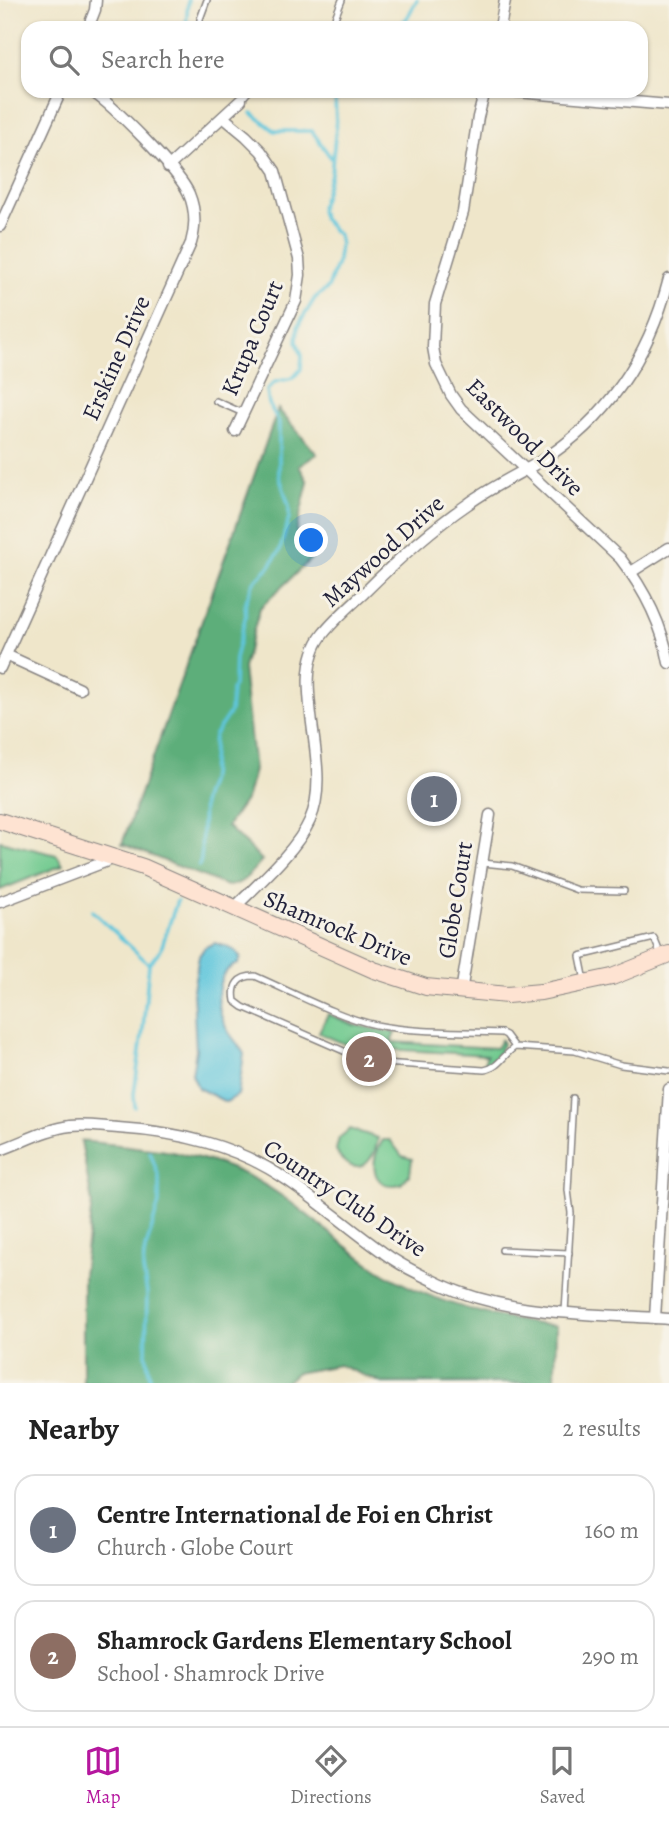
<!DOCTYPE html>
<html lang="en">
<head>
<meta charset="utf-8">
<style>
	:root { --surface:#fff; --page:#f6f6f6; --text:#222; --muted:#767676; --line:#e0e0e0; --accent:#b5179e }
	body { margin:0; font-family:Alegreya,serif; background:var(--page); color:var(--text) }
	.you { position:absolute; left:312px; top:541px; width:24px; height:24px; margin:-18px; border:5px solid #fff; border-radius:50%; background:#1a73e8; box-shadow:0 0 0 10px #1a73e833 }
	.badge { display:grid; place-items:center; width:46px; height:46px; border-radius:50%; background:var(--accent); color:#fff; font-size:23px; font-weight:700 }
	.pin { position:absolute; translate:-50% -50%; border:4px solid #fff; box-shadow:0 2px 7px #0006 }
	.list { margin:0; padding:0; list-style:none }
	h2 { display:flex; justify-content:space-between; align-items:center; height:91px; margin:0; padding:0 28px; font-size:30px }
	h2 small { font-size:23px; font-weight:400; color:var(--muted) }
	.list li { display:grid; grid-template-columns:46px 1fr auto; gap:21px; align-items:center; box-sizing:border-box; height:112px; margin:0 14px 14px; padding:0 14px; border:2px solid var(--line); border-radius:21px }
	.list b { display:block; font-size:26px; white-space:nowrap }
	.list p { margin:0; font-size:23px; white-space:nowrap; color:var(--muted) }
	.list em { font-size:23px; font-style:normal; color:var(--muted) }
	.icon { flex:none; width:38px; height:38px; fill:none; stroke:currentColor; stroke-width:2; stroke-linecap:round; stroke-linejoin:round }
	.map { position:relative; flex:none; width:669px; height:1383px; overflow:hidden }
	.search { position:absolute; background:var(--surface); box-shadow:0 2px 5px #0004; left:21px; right:21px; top:21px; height:77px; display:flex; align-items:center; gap:18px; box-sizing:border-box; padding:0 24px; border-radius:21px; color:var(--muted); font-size:26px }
	.sheet { height:343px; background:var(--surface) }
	nav { display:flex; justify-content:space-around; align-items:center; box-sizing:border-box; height:98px; border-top:2px solid var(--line); background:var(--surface); font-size:19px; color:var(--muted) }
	nav a { display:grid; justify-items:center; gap:4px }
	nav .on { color:var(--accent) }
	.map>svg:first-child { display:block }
</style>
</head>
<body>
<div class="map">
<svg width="669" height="1383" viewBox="0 0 669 1383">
	<rect width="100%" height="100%" fill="#f7f3e8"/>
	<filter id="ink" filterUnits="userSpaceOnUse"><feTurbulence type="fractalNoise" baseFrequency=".0143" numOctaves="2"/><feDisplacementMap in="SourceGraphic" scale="14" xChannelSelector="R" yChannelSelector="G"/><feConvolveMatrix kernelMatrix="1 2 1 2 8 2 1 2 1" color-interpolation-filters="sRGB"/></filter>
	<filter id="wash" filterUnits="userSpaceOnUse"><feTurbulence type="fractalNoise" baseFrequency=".00686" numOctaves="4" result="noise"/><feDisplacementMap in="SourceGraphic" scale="28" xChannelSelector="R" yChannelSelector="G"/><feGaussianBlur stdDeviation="1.57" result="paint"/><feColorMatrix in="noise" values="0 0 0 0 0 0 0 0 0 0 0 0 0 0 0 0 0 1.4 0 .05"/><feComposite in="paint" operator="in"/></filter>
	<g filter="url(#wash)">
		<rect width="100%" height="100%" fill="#efe6ca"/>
		<g fill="#72ca90" stroke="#4a7666" stroke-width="2">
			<path d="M 0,841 L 57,855 L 63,865 L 0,890 Z"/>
			<path d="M 328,1014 L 354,1025 L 395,1033 L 391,1042 L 496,1048 L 501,1040 L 503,1044 L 498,1054 L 487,1064 L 484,1063 L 487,1055 L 384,1049 L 376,1057 L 321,1034 L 319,1032 Z"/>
			<path d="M 350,1129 L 378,1138 C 377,1145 375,1153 370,1159 C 359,1175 341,1164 336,1150 L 339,1138 Z"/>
			<path d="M 383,1140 L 390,1140 L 402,1156 L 412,1159 L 410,1174 L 401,1184 C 370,1191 369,1160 383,1140 Z"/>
		</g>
		<g fill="#5dae7a" stroke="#40685a" stroke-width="2">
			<path d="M 278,409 L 317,454 L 299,466 L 308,482 L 296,532 L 316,554 L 260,608 L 243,668 L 254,770 L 247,797 L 227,826 L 262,860 C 252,871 243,886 227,886 L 122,844 Z"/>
			<path d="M 81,1141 C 132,1147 184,1149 232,1169 C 287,1190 328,1236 376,1268 C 426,1301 497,1320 556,1326 L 555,1383 L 382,1383 L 339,1365 L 296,1373 L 285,1383 L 83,1383 L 83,1275 L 92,1203 Z"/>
		</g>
		<path fill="#5fc6dc" stroke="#40748c" stroke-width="2" d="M 215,943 C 226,946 235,948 240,958 L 238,964 C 212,972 215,1011 228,1031 C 233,1039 239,1045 244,1054 L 238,1095 L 226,1102 L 198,1088 L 192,1074 L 196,1050 L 193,990 L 199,956 L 205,947 Z"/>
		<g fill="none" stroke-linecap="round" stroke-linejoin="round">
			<g stroke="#5fc6dc" stroke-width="3.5">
				<path d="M 186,28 L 188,0"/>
				<path d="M 397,28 L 407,18 L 417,0"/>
				<path d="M 252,113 L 275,131 L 312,131 L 331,158"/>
				<path d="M 199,866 L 201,859 L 203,800 L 211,776 L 214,736 L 230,712 L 232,689 L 234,685 L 235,658 L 246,615 L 245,604 L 253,583 L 269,567 L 280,550 L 289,518 L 289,506 L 279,475 L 279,423 L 269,404 L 267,390 L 275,382 L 293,378 L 301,369 L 302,355 L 297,342 L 298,326 L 315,298 L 328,288 L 338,260 L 340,243 L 338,235 L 323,219 L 320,210 L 331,174 L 336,128 L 335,91"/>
				<path d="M 92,911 L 149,964"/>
				<path d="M 135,1107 L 134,1094 L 143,1029 L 149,964 L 161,949 L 177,901"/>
				<path d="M 150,1152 L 159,1177 L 159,1203 L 144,1255 L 143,1270 L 147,1293 L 146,1354 L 151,1383"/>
			</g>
		</g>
	</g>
	<g filter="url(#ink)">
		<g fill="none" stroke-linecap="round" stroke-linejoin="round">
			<g stroke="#888482" stroke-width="8">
				<g id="lane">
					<path d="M 200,28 L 200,19 L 207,0"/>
					<path d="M 331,28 L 342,0"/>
					<path d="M 241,100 L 249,91"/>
					<path d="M 216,401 L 243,413"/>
					<path d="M 483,863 L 512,866 L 577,890 L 624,891"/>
					<path d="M 585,981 L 580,956 L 654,938 L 661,955"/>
					<path d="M 515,1047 L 506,1035 L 502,1033 C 461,1031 417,1033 376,1025 C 338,1017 292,992 255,976 C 238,976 232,985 235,1001 L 243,1007 L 369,1062 L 484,1070 C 499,1068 503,1055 515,1047 L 575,1051 L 621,1065 L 669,1071"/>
					<path d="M 502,1250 L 569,1253"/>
					<path d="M 565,1312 L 571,1213 L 568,1190 L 573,1098"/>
				</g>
			</g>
			<g stroke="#888482" stroke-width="13">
				<g id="street">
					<path d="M 88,28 L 95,10 L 96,0"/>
					<path d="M 500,28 L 505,0"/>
					<path d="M 485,91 L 478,117 L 463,212 L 435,304 L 433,347 L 436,364 L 451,395 L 461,409 L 620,558 C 644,589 662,623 669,663"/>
					<path d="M 506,91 L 669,105"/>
					<path d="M 223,117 L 246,136 L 261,151 L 275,171 L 299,259 L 300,275 L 296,301 L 235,431"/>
					<path d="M 168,167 L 241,100"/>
					<path d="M 0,226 L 61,91"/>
					<path d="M 631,572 L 669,548"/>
					<path d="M 6,655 L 80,689"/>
					<path d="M 0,668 L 191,243 C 196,226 196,211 189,194 C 180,172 112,104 91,91"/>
					<path d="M 0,902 L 115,858"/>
					<path d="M 234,908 C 257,885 297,850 310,820 C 335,765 286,680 323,634 C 335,619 350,606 364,593 C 397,560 430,530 468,504 C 491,487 517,475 541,461 C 609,418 649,356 669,279"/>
					<path d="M 461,992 L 490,815"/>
					<path d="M 0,1150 C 23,1142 46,1129 70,1126 C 86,1124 102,1127 118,1128 C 179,1132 236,1145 287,1180 C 321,1203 351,1230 384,1253 C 401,1266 421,1275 440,1284 C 511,1317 593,1313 669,1319"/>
					<path d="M 655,1318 L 669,1089"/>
				</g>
			</g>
			<g stroke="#888482" stroke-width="18">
				<path id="secondary" d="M 0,821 L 143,867 L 374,970 L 426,987 L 507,995 L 541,992 L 612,977 L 669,954"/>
			</g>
			<use href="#lane" stroke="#fff" stroke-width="5"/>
			<use href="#street" stroke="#fff" stroke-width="10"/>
			<use href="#secondary" stroke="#fee3d2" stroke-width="16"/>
		</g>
	</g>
	<g text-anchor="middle" stroke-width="6" stroke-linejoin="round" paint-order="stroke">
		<g font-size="24" fill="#22223b" stroke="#f7f3e8">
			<text transform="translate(252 338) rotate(-67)" y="8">Krupa Court</text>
			<text transform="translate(116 358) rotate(-66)" y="8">Erskine Drive</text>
			<text transform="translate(525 437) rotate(45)" y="8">Eastwood Drive</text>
			<text transform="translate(383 551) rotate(-42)" y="8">Maywood Drive</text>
			<text transform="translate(455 900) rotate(-81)" y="8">Globe Court</text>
			<text transform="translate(338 928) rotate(23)" y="8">Shamrock Drive</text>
			<text transform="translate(345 1198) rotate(34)" y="8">Country Club Drive</text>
		</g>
	</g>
</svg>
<div class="you"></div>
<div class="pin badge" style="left:434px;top:799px;background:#6b7280">1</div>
<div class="pin badge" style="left:369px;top:1059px;background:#8d6e63">2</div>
<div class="search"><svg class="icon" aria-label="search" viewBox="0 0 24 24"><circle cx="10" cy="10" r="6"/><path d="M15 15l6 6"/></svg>Search here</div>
</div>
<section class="sheet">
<h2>Nearby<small>2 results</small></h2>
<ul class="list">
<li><span class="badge" style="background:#6b7280">1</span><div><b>Centre International de Foi en Christ</b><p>Church · Globe Court</p></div><em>160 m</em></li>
<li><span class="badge" style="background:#8d6e63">2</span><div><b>Shamrock Gardens Elementary School</b><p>School · Shamrock Drive</p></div><em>290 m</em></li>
</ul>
</section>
<nav>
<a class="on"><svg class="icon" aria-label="map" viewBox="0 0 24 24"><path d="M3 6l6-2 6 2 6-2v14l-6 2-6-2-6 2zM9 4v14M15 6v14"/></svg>Map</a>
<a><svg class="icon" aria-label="directions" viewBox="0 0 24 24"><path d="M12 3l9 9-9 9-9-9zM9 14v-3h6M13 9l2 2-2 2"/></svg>Directions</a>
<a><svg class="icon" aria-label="saved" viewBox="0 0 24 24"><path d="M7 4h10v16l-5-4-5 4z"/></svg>Saved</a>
</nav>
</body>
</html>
